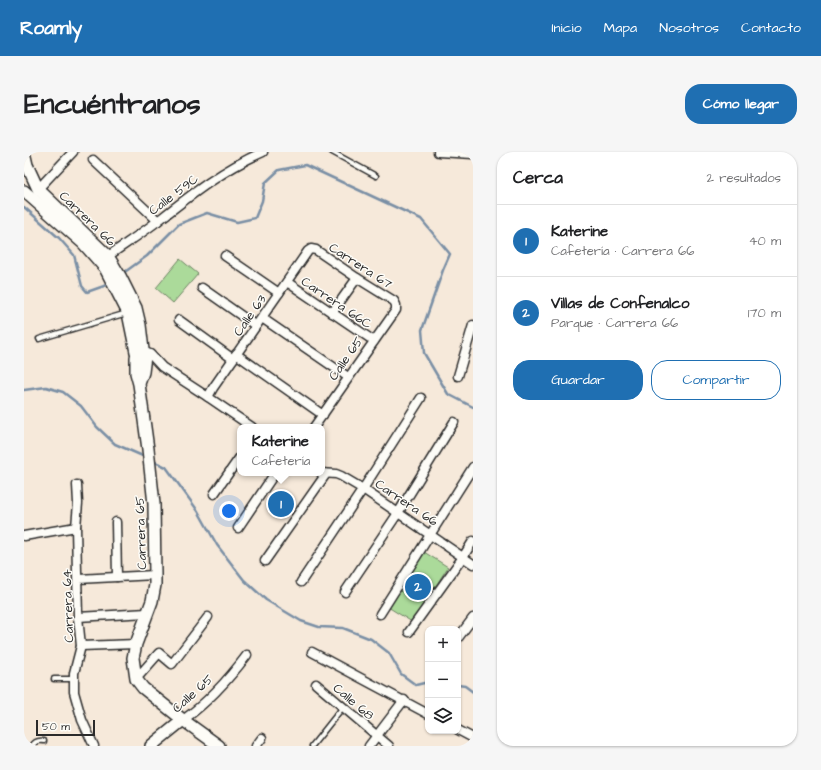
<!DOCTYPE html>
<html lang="es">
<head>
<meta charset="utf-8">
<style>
	:root { --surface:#fff; --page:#f6f6f6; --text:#202124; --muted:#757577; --line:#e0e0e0; --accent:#1f6fb2 }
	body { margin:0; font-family:"Architects Daughter",sans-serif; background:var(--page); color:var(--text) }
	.controls { position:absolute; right:12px; bottom:12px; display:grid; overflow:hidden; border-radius:8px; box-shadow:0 1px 3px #0004 }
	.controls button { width:36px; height:36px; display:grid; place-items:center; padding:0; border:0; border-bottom:1px solid var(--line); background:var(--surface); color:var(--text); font:20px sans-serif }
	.scale { position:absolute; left:12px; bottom:10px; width:59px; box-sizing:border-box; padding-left:4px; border:2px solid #2b2b2b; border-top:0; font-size:11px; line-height:14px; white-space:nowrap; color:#2b2b2b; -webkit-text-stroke:3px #fdfcf7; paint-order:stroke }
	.you { position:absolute; left:205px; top:359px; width:14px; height:14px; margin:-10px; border:3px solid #fff; border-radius:50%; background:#1a73e8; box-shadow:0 0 0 6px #1a73e833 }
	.badge { display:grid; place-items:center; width:26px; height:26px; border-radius:50%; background:var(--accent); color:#fff; font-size:13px; font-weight:700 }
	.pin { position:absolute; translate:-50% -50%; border:2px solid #fff; box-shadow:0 1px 4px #0006 }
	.popup { position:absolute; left:213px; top:272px; width:88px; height:52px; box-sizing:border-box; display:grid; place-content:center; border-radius:8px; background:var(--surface); filter:drop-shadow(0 1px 3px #0005); font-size:13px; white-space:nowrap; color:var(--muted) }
	.popup b { font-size:15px; color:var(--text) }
	.popup::after { content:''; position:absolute; left:50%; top:100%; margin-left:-8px; border:8px solid transparent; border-top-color:var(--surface) }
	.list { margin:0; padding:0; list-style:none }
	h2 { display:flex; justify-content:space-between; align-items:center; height:52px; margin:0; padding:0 16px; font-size:17px }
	h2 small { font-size:13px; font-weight:400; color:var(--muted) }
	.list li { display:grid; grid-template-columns:26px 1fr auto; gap:12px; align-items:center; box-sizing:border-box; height:72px; padding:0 16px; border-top:1px solid var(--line) }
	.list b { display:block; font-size:15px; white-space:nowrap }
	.list p { margin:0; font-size:13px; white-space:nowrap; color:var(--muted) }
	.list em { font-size:13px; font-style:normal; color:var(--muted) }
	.actions { display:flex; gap:8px; padding:12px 16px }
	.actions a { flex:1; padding:9px 0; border:1px solid var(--accent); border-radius:16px; text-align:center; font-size:14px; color:var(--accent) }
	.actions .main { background:var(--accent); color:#fff }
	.icon { flex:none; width:22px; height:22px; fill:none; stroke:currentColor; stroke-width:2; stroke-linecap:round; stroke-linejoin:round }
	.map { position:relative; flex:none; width:449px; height:594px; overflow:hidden; border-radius:16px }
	header { display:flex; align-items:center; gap:24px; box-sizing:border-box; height:56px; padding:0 20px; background:var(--accent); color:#fff }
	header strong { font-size:19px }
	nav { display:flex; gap:22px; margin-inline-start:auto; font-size:14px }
	.intro { display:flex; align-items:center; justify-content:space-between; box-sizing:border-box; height:96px; padding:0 24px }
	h1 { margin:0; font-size:28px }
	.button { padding:10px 18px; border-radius:16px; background:var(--accent); color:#fff; font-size:14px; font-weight:700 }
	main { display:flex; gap:24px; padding:0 24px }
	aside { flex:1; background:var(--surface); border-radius:16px; box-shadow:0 1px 3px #0004 }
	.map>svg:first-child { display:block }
</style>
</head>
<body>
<header>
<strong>Roamly</strong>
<nav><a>Inicio</a><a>Mapa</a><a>Nosotros</a><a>Contacto</a></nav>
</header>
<div class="intro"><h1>Encuéntranos</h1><a class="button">Cómo llegar</a></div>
<main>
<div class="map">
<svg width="449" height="594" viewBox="0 0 449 594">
	<rect width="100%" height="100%" fill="#f6e9da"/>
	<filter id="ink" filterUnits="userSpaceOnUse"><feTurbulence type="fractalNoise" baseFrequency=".025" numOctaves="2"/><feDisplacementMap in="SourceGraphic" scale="8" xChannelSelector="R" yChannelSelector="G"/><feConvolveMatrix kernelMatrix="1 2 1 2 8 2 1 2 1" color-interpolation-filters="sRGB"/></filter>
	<g filter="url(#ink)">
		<g fill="#abda9a" stroke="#6b8262">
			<path d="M 156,107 L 174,122 L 149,151 L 132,136 Z"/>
			<path d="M 400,400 L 424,415 L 388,470 L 364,455 Z"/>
		</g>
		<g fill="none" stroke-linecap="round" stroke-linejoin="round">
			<g stroke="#7a8fa5" stroke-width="2.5">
				<path d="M 0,55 L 35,86 L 50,103 L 58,134 L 63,140 L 80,134 L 86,130"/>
				<path d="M 98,122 L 123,104 L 155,72 L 183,61 L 213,70 L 231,66 L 238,49 L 241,31 L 255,18 L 281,13 L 397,67 L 426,102 L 419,118 L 398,178 L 400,201 L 424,242 L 449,255"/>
				<path d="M 0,238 L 22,235 L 39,240 L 57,254 L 73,275 L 91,292 L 121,305"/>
				<path d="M 129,309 L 142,315 L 174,359 L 193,393 L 220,428 L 242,448 L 277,469 L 295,475 L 319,476 L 347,487 L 365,501 L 377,522 L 392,533 L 404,530"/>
				<path d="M 434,533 L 441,534 L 449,540"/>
			</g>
			<g stroke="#2b2b2b" stroke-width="7">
				<g id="lane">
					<path d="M 308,0 L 352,24"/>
					<path d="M 15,187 L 103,161"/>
					<path d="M 30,527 L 50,527"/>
					<path d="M 8,594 C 11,589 15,588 20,589"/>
					<path d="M 288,594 L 319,555"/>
				</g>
			</g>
			<g stroke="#2b2b2b" stroke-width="11">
				<g id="street">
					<path d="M 414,0 L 449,2"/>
					<path d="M 69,8 L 134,69"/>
					<path d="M 14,37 L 49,0"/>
					<path d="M 201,104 L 255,141"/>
					<path d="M 80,107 C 98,94 117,82 135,68 C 168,42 200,17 239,0"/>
					<path d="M 263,130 L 350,189"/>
					<path d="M 178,136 L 232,174"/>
					<path d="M 308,161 L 333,126"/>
					<path d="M 238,166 L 324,225"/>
					<path d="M 155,168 L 209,207"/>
					<path d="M 121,200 L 126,202 L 138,215 L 184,245 L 228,275"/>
					<path d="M 212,202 L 299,263"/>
					<path d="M 434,224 L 449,173"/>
					<path d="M 184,245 L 189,236 L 284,99 L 287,97 L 292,98 L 333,126 L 370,149 L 372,153 L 372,158 L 290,275"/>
					<path d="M 297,321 L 312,322 L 317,324 L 339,337 L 449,412"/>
					<path d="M 53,333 L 54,351 L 52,375 L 54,465 L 57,494 L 50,521 L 50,540 L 58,568 L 70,594"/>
					<path d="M 190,342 L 216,305"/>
					<path d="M 92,370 L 93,425"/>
					<path d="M 214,376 L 251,321"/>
					<path d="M 0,384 L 52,375"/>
					<path d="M 241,409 L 302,322"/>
					<path d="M 54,427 L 131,423"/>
					<path d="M 277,430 L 339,337 L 397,246"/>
					<path d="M 321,440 L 374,361 L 430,270"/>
					<path d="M 356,462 L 449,315"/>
					<path d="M 54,465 L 123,461"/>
					<path d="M 385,480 L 439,405 L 449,389"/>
					<path d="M 434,486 L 449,466"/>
					<path d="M 57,494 L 112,492"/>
					<path d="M 288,500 L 404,562"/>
					<path d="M 112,527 L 135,501 L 148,512 L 184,465"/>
					<path d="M 292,532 L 365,594"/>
					<path d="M 159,568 C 184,550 205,527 223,503"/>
					<path d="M 434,578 L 449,586"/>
					<path d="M 232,594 L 238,586"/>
					<path d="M 345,594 L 380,548"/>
				</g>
			</g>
			<g stroke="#2b2b2b" stroke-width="14">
				<g id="secondary">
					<path d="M 0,0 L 3,13 L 14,37 L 84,104 L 96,124 L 112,156 L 116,173 L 119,198"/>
					<path d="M 0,39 L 59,91 L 81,116 L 104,161 L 112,200"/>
					<path d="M 112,205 L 112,221 L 115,232 L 124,297 L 130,352 L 131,423 L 131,433 L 128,449 L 112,492 L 109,506 L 112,527 L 119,536 L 159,568 L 195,594"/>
					<path d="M 116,229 L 119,220 L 121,204"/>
					<path d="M 127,594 L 159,568"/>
				</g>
			</g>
			<use href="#lane" stroke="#fdfcf7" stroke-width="4"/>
			<use href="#street" stroke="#fdfcf7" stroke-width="8"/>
			<use href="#secondary" stroke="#fdfcf7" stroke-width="11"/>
		</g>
	</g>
	<g text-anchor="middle" stroke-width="3" stroke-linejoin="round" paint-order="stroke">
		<g font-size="13" fill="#2b2b2b" stroke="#fdfcf7">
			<text transform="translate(149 42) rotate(-37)" y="5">Calle 59C</text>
			<text transform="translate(64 66) rotate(44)" y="5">Carrera 66</text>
			<text transform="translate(337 113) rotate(33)" y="5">Carrera 67</text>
			<text transform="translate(313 150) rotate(34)" y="5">Carrera 66C</text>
			<text transform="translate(225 163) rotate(-55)" y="5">Calle 63</text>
			<text transform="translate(321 206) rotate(-55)" y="5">Calle 65</text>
			<text transform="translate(383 350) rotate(34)" y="5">Carrera 66</text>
			<text transform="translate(116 381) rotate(-92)" y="5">Carrera 65</text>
			<text transform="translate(43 454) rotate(-92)" y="5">Carrera 64</text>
			<text transform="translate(168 541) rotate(-42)" y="5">Calle 65</text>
			<text transform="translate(330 549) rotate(40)" y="5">Calle 68</text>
		</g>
	</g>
</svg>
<div class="controls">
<button>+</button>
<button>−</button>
<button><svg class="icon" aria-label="layers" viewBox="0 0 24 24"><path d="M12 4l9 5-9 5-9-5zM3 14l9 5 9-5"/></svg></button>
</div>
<div class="scale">50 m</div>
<div class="you"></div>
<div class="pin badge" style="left:257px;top:352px">1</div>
<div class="popup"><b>Katerine</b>Cafetería</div>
<div class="pin badge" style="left:394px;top:435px">2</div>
</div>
<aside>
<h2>Cerca<small>2 resultados</small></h2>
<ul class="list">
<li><span class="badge">1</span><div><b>Katerine</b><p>Cafetería · Carrera 66</p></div><em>40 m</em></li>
<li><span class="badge">2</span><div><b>Villas de Confenalco</b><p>Parque · Carrera 66</p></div><em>170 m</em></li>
</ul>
<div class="actions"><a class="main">Guardar</a><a>Compartir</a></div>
</aside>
</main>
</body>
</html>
